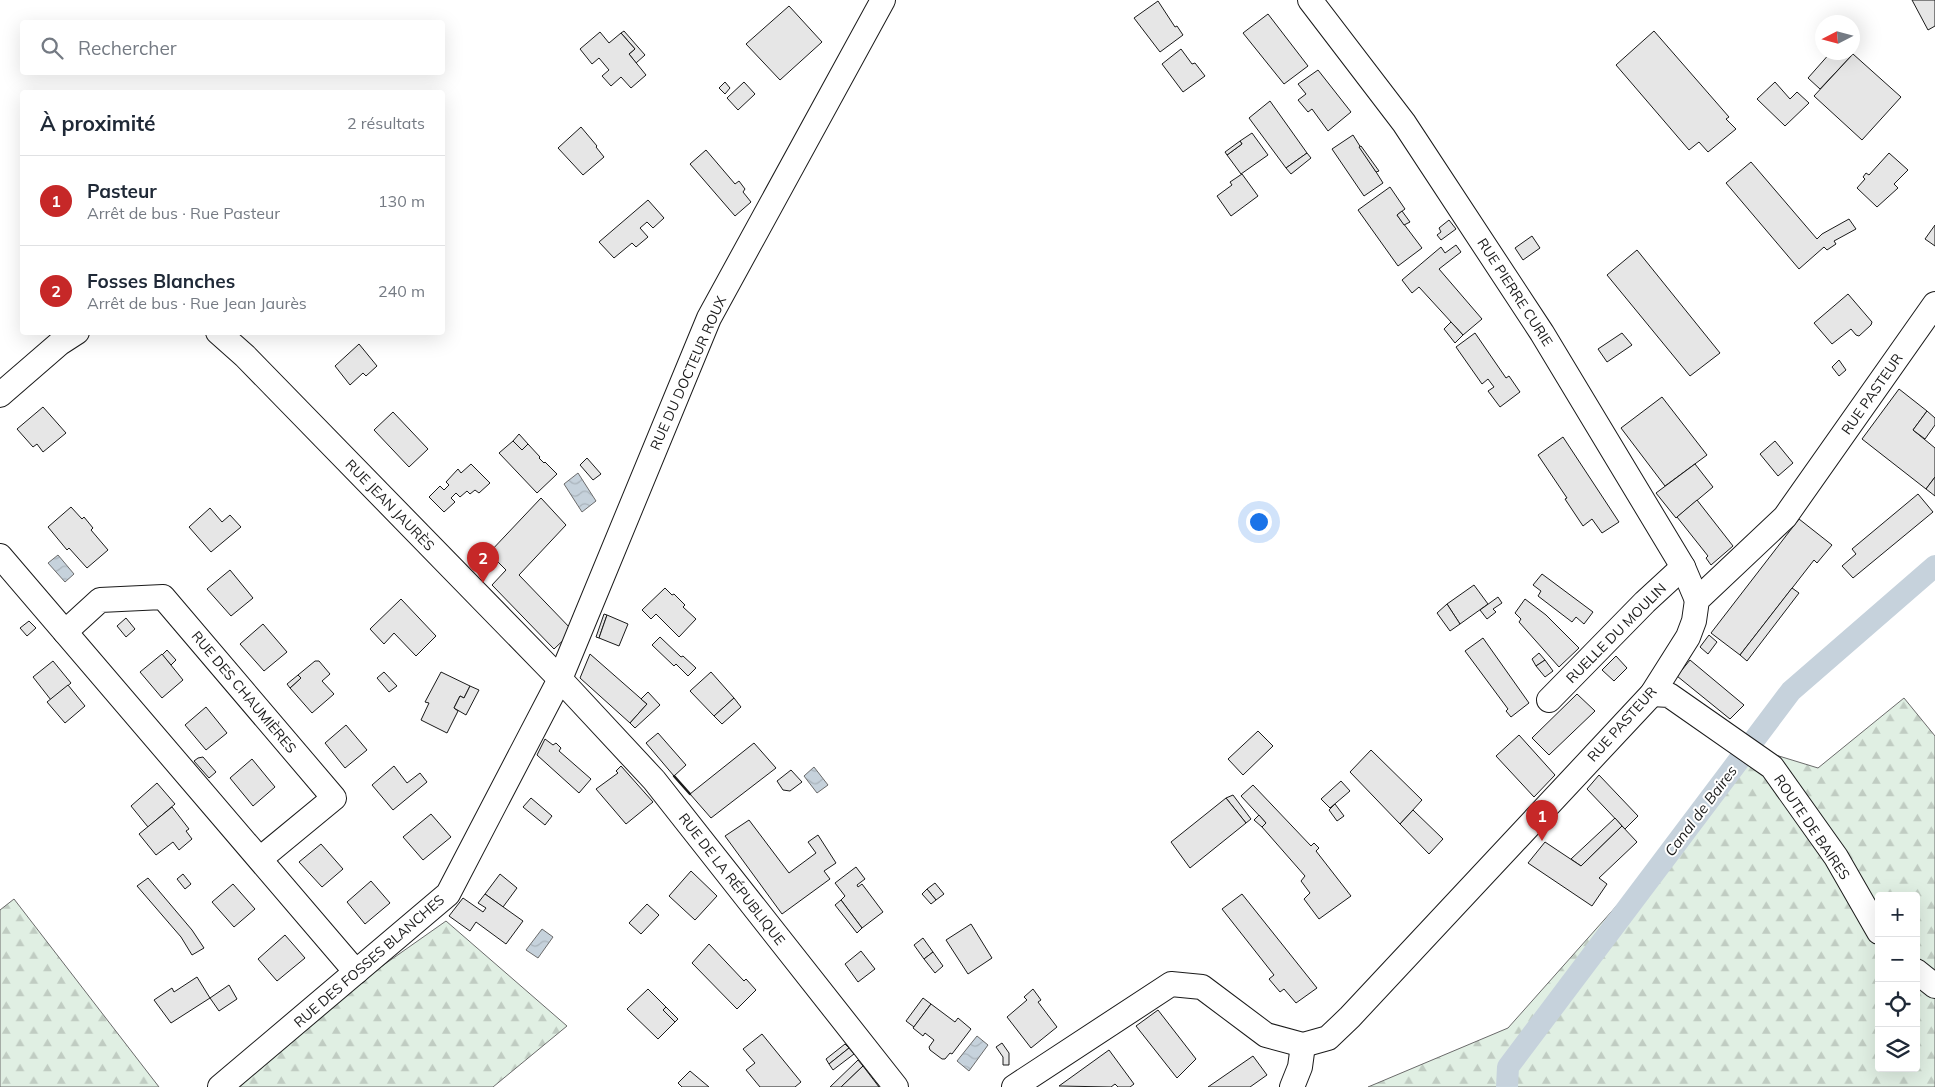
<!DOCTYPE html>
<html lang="fr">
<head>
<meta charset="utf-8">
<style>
	:root { --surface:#fff; --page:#f2f2f3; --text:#1f2937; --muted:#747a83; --line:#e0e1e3; --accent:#c62828 }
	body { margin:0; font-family:Mulish,sans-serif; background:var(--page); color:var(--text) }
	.controls { position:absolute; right:15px; bottom:15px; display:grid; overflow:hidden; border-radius:5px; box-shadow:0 5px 20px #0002 }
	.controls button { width:45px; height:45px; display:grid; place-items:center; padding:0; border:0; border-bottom:1px solid var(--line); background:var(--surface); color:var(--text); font:25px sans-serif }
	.compass { position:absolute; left:1815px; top:15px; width:45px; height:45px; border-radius:50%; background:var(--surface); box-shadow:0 5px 20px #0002; rotate:264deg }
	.you { position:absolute; left:1258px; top:521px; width:18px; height:18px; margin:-12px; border:4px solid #fff; border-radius:50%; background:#1a73e8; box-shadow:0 0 0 8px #1a73e833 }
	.badge { display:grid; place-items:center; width:32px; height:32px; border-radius:50%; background:var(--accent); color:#fff; font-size:16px; font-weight:700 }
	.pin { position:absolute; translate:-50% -41px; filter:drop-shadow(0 1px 2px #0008) }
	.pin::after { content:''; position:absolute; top:26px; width:18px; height:15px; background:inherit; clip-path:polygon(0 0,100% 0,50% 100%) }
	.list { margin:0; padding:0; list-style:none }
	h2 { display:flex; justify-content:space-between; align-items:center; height:65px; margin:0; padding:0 20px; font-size:21px }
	h2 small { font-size:16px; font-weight:400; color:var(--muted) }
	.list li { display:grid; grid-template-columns:32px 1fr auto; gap:15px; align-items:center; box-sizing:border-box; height:90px; padding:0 20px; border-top:1px solid var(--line) }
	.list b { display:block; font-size:19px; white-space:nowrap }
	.list p { margin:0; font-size:16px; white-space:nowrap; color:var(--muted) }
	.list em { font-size:16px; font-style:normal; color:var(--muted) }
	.icon { flex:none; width:28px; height:28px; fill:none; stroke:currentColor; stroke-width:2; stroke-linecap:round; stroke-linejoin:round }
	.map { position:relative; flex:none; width:1935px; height:1087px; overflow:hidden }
	.search { position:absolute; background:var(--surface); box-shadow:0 5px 20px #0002; left:20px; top:20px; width:425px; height:55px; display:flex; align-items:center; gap:12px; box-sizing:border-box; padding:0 18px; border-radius:5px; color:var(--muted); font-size:19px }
	.panel { position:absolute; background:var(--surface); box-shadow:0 5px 20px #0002; left:20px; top:90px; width:425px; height:245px; border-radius:5px }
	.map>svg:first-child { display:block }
</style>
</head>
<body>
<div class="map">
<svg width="1935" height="1087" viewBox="0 0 1935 1087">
	<defs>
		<pattern id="forest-firs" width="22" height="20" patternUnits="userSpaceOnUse" patternTransform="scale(1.25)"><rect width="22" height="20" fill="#e0efe3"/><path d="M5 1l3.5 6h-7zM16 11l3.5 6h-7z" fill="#c0ccc2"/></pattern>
		<pattern id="water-waves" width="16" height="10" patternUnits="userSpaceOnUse" patternTransform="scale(1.25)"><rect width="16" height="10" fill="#c6d2dc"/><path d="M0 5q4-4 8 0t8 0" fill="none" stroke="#aab4bc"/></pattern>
	</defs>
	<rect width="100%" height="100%" fill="#fff"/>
	<g fill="url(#forest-firs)" stroke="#6a6a6a" fill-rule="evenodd">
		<path d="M 1904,698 L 1935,736 L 1935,1087 L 1368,1087 L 1508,1028 L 1756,749 L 1818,768 ZM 1879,896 L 1916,896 L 1916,1068 L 1879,1068 Z"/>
		<path d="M 14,899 L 159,1087 L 0,1087 L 0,910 Z"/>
		<path d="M 446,921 L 567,1026 L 493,1087 L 210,1087 Z"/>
	</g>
	<g fill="url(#water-waves)" stroke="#6a6a6a">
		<path d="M 578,473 L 596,501 L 582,512 L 564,484 Z"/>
		<path d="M 58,555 L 74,574 L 65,582 L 48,563 Z"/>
		<path d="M 814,767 L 828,785 L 817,793 L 804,776 Z"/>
		<path d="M 542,929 L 553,937 L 538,958 L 526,950 Z"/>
		<path d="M 977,1036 L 988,1045 L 969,1071 L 957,1061 Z"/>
	</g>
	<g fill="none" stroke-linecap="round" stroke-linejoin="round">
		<path stroke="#c6d2dc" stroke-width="22" d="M 1507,1087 L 1508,1067 L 1791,691 L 1935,566"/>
	</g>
	<g fill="#e6e6e6" stroke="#1a1a1a">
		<path d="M 1912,0 L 1935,0 L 1935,26 L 1928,30 Z"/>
		<path d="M 1158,1 L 1175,27 L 1177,26 L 1183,35 L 1160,52 L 1134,18 Z"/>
		<path d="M 789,6 L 822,42 L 780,80 L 746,44 Z"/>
		<path d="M 1268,14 L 1308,66 L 1284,84 L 1243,33 Z"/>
		<path d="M 624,31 L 645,55 L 636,63 L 629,54 L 635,49 L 621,33 Z"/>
		<path d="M 1654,31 L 1729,117 L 1726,119 L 1736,129 L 1708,152 L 1699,142 L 1689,150 L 1616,65 Z"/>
		<path d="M 600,32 L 609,43 L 621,33 L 635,49 L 629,54 L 646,75 L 631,88 L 621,77 L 611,86 L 602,76 L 609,70 L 599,58 L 592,64 L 580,49 Z"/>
		<path d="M 1181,49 L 1192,64 L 1195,63 L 1205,76 L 1183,92 L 1162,64 Z"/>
		<path d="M 1831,52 L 1853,54 L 1820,89 L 1808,78 Z"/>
		<path d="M 1853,54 L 1901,97 L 1862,140 L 1814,96 Z"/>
		<path d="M 1318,70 L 1351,112 L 1328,131 L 1312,109 L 1308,112 L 1298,100 L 1306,94 L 1298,84 Z"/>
		<path d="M 725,82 L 730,88 L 725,94 L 719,88 Z"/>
		<path d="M 744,82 L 755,94 L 738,110 L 727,98 Z"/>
		<path d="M 1775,82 L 1790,99 L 1797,92 L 1809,103 L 1785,126 L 1757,99 Z"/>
		<path d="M 1270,101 L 1307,153 L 1286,168 L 1249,118 Z"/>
		<path d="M 581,127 L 597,146 L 596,147 L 604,157 L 583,175 L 558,148 Z"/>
		<path d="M 1252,133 L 1268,155 L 1241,174 L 1227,155 L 1242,144 L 1240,141 Z"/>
		<path d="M 1353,135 L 1383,183 L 1364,196 L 1332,149 Z"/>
		<path d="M 1240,141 L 1242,144 L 1227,155 L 1225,152 Z"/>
		<path d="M 1361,146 L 1379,171 L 1376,172 L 1359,147 Z"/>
		<path d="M 706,150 L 735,184 L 739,181 L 745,189 L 743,192 L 751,202 L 735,216 L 690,164 Z"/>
		<path d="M 1307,153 L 1311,158 L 1291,174 L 1286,168 Z"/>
		<path d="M 1889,153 L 1908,170 L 1894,184 L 1898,188 L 1877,207 L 1857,188 L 1865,179 L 1863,177 L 1866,173 L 1869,175 Z"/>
		<path d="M 1751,162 L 1817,239 L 1822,234 L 1849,219 L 1856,229 L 1834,241 L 1836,244 L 1827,250 L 1824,247 L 1799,269 L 1726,183 Z"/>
		<path d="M 1242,174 L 1258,196 L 1231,216 L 1217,196 L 1232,185 L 1230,182 Z"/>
		<path d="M 1390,187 L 1405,209 L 1397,215 L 1422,248 L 1398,266 L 1358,210 Z"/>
		<path d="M 648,200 L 664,218 L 653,228 L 647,222 L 640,228 L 648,237 L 636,247 L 632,243 L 614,258 L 599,242 Z"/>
		<path d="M 1402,211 L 1410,222 L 1404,225 L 1397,215 Z"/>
		<path d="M 1449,220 L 1456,229 L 1441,240 L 1437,235 L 1441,232 L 1439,228 Z"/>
		<path d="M 1935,225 L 1935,246 L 1925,239 Z"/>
		<path d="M 1532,236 L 1540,248 L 1523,260 L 1515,248 Z"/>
		<path d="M 1456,245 L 1461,252 L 1439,269 L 1482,319 L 1463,335 L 1419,287 L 1412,293 L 1402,280 L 1441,247 L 1445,253 Z"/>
		<path d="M 1637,250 L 1720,353 L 1690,376 L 1607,275 Z"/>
		<path d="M 1848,294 L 1872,322 L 1871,325 L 1859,336 L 1856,335 L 1851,329 L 1832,344 L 1814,323 Z"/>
		<path d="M 1451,322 L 1463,335 L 1455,343 L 1444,329 Z"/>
		<path d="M 1475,333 L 1506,378 L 1509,376 L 1520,392 L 1500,407 L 1488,391 L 1494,387 L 1488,379 L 1482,384 L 1456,347 Z"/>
		<path d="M 1622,333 L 1632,345 L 1607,362 L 1598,349 Z"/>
		<path d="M 359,344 L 377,366 L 366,376 L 363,373 L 350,385 L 335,366 Z"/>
		<path d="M 1839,360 L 1846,370 L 1839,376 L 1832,367 Z"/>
		<path d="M 1899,389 L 1927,411 L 1913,430 L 1935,448 L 1935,477 L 1926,489 L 1862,439 Z"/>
		<path d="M 1662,397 L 1707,455 L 1665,486 L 1621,428 Z"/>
		<path d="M 43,407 L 66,433 L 43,452 L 37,444 L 33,447 L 17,429 Z"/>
		<path d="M 1927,411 L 1935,418 L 1935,425 L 1925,439 L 1913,430 Z"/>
		<path d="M 393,412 L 428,449 L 409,467 L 374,430 Z"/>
		<path d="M 519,434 L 528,444 L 522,450 L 513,441 Z"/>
		<path d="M 1563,437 L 1619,522 L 1602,533 L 1592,519 L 1583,526 L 1565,499 L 1567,498 L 1538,455 Z"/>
		<path d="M 513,441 L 522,450 L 528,444 L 540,457 L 539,458 L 544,463 L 545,462 L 557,474 L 537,493 L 499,453 Z"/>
		<path d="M 1775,441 L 1793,463 L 1778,476 L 1760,454 Z"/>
		<path d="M 587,458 L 601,474 L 593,480 L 580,465 Z"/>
		<path d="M 471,464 L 490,483 L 479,493 L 475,490 L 470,494 L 467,491 L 460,497 L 456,493 L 451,498 L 455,502 L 444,512 L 429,497 L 440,486 L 444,490 L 449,485 L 446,482 L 458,469 L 461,473 Z"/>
		<path d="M 1695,464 L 1713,487 L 1676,518 L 1656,493 Z"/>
		<path d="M 1935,477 L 1935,496 L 1926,489 Z"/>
		<path d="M 1918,494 L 1933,512 L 1853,578 L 1842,566 L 1856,554 L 1852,549 Z"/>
		<path d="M 541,498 L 566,525 L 519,575 L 573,631 L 554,649 L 492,585 L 506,570 L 489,553 Z"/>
		<path d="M 1697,500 L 1733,546 L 1711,565 L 1706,558 L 1708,556 L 1677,517 Z"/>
		<path d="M 71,507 L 82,519 L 84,517 L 93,528 L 91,530 L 108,550 L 87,568 L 69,548 L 67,550 L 48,527 Z"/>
		<path d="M 210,508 L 222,522 L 230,515 L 241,527 L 211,552 L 189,527 Z"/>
		<path d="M 1799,519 L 1832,545 L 1817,563 L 1814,560 L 1740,655 L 1711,633 Z"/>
		<path d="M 230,570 L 253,598 L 231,616 L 207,589 Z"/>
		<path d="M 1542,574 L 1593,612 L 1584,624 L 1576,617 L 1572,622 L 1538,596 L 1541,591 L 1533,585 Z"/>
		<path d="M 1474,585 L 1488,604 L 1460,624 L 1447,604 Z"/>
		<path d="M 665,588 L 672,595 L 674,594 L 685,605 L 683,607 L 696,619 L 679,637 L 656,614 L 651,619 L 642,610 Z"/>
		<path d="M 1792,588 L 1799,593 L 1747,661 L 1740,655 Z"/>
		<path d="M 1498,597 L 1502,603 L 1493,609 L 1496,612 L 1487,619 L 1480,610 Z"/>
		<path d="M 401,599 L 436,636 L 416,656 L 394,633 L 384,644 L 370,629 Z"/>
		<path d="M 1525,599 L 1546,615 L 1579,648 L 1559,667 L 1519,622 L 1521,619 L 1515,613 Z"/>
		<path d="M 1447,604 L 1460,624 L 1450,631 L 1437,613 Z"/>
		<path d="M 604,614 L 607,615 L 599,638 L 596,637 Z"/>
		<path d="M 607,615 L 628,624 L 619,646 L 599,638 Z"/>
		<path d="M 126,618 L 135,629 L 126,637 L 117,626 Z"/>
		<path d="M 29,621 L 36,628 L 27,636 L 20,628 Z"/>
		<path d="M 263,624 L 287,652 L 264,671 L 240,644 Z"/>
		<path d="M 1709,635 L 1717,642 L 1708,654 L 1700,647 Z"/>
		<path d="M 660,637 L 681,657 L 683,656 L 696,668 L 688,676 L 676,664 L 674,666 L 652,645 Z"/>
		<path d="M 1483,638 L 1529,703 L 1511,717 L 1506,711 L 1508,709 L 1465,651 Z"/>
		<path d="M 167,650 L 176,660 L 171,665 L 162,655 Z"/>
		<path d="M 1539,653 L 1545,660 L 1536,666 L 1532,659 Z"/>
		<path d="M 162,654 L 183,680 L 162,698 L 140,672 Z"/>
		<path d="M 590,654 L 647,704 L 630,723 L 580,678 Z"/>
		<path d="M 1616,656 L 1627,668 L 1614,681 L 1602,670 Z"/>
		<path d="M 1545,660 L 1553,671 L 1545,677 L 1536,666 Z"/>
		<path d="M 1690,660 L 1744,705 L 1730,719 L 1677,676 Z"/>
		<path d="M 53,661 L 71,683 L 51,700 L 33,677 Z"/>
		<path d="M 315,661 L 319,661 L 330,674 L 322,681 L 334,694 L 312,713 L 290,688 L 301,678 L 298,675 Z"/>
		<path d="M 384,672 L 397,686 L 389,692 L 377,678 Z"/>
		<path d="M 441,672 L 470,686 L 464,698 L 460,696 L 454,708 L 458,711 L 447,733 L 421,720 L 429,703 L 425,702 Z"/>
		<path d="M 711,672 L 734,698 L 714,716 L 690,691 Z"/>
		<path d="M 298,675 L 301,678 L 290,688 L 287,684 Z"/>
		<path d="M 68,685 L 85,706 L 65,723 L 47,702 Z"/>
		<path d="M 470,686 L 479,690 L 466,715 L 454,708 L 460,696 L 464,698 Z"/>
		<path d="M 648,692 L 660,705 L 635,728 L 630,723 L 647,704 L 641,699 Z"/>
		<path d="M 1577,694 L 1595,711 L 1549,755 L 1532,738 Z"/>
		<path d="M 734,698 L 741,707 L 722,724 L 714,716 Z"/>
		<path d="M 206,707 L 227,733 L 206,750 L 185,725 Z"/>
		<path d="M 346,725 L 367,750 L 345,768 L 325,743 Z"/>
		<path d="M 1258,731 L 1273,746 L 1243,775 L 1228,759 Z"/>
		<path d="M 658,733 L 686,765 L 674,776 L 646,743 Z"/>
		<path d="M 1519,735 L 1555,775 L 1534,797 L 1496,756 Z"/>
		<path d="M 545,739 L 553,745 L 556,743 L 561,748 L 559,751 L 591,779 L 579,793 L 537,755 Z"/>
		<path d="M 754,743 L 776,768 L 711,818 L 690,794 Z"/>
		<path d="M 1371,750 L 1422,800 L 1400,824 L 1350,772 Z"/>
		<path d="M 203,757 L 216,772 L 209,778 L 194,761 L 198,758 Z"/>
		<path d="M 252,759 L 275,787 L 253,806 L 230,778 Z"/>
		<path d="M 394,766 L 407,783 L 420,773 L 427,782 L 393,810 L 372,785 Z"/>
		<path d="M 621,766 L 653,802 L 626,824 L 596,789 L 618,773 L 616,771 Z"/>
		<path d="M 791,770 L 802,782 L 790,791 L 783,790 L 777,781 Z"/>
		<path d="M 1599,775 L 1638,816 L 1625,829 L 1587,789 Z"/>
		<path d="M 1341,781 L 1350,791 L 1330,808 L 1321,799 Z"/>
		<path d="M 157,783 L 175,804 L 148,827 L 131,806 Z"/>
		<path d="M 1253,785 L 1311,846 L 1314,843 L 1319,848 L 1316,851 L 1351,896 L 1319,919 L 1304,899 L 1310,893 L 1301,881 L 1305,876 L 1262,827 L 1266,823 L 1241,796 Z"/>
		<path d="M 1233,795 L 1251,819 L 1246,823 L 1226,798 Z"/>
		<path d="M 531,798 L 552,816 L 545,825 L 523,807 Z"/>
		<path d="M 1226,798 L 1246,823 L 1190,868 L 1171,842 Z"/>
		<path d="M 1335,804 L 1344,816 L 1337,821 L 1329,810 Z"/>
		<path d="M 172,807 L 189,829 L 186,831 L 192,839 L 179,850 L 173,842 L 156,855 L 139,834 Z"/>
		<path d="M 1413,810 L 1443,839 L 1429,854 L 1400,824 Z"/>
		<path d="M 431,814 L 451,837 L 423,860 L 403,837 Z"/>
		<path d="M 1259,815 L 1266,823 L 1262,827 L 1254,820 Z"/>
		<path d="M 1615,818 L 1622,826 L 1581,866 L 1571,859 Z"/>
		<path d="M 749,820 L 789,873 L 816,853 L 808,842 L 818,835 L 836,863 L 824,871 L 830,879 L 782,914 L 725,836 Z"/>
		<path d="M 1622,826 L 1637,842 L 1599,878 L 1607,884 L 1592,906 L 1528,863 L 1545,842 L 1581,866 Z"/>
		<path d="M 321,844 L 343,869 L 322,887 L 299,862 Z"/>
		<path d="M 856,867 L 865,879 L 857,885 L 858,887 L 862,884 L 883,912 L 862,928 L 841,900 L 845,896 L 835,883 Z"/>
		<path d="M 691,871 L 717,896 L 695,920 L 669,896 Z"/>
		<path d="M 183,874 L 191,884 L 185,889 L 177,879 Z"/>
		<path d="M 500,874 L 517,888 L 503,907 L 485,894 Z"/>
		<path d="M 148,878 L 192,930 L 204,948 L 192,955 L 181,937 L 137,886 Z"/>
		<path d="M 371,881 L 390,903 L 365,924 L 347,902 Z"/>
		<path d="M 935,883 L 944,894 L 936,900 L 927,889 Z"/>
		<path d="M 233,884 L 255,909 L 234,927 L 212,902 Z"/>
		<path d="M 927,889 L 936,900 L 931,904 L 922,894 Z"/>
		<path d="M 485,894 L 523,921 L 506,944 L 476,922 L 470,931 L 449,916 L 463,898 L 483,912 L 486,908 L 478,903 Z"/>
		<path d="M 1242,894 L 1317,988 L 1296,1003 L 1284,989 L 1280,992 L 1269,979 L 1274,975 L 1222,909 Z"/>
		<path d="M 841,900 L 862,928 L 857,933 L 835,905 Z"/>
		<path d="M 647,904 L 659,915 L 641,934 L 629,923 Z"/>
		<path d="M 971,924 L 992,958 L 968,974 L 946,940 Z"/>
		<path d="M 285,935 L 305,958 L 277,981 L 258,959 Z"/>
		<path d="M 923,938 L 933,952 L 924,959 L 914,945 Z"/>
		<path d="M 709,944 L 744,981 L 746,979 L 756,990 L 737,1009 L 692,963 Z"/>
		<path d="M 861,951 L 875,969 L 858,982 L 845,964 Z"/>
		<path d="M 933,952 L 943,966 L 935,973 L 924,959 Z"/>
		<path d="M 197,977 L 210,998 L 171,1023 L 154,1000 L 172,988 L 174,992 Z"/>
		<path d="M 229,985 L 237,999 L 219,1011 L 210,998 Z"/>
		<path d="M 648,989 L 666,1007 L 663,1010 L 675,1022 L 658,1039 L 627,1009 Z"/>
		<path d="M 1033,989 L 1041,1000 L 1038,1002 L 1057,1027 L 1031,1048 L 1007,1017 L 1027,1000 L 1024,997 Z"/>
		<path d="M 923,998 L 931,1004 L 914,1027 L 906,1021 Z"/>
		<path d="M 931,1004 L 955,1022 L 958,1018 L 971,1029 L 952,1054 L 950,1053 L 945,1059 L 942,1059 L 930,1050 L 929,1047 L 934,1040 L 925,1033 L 923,1036 L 913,1028 Z"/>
		<path d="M 666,1007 L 678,1019 L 675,1022 L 663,1010 Z"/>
		<path d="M 1158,1010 L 1196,1059 L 1177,1078 L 1136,1026 Z"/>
		<path d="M 762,1034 L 801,1082 L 795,1087 L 760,1087 L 746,1070 L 755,1063 L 743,1049 Z"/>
		<path d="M 1002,1043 L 1009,1053 L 1009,1065 L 1003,1065 L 1003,1057 L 996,1047 Z"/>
		<path d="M 845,1044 L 849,1048 L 829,1064 L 826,1059 Z"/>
		<path d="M 849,1048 L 854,1054 L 833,1070 L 829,1064 Z"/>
		<path d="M 1109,1050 L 1134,1084 L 1130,1087 L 1118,1087 L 1115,1084 L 1111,1087 L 1059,1086 Z"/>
		<path d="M 1253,1056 L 1267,1075 L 1250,1087 L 1208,1087 Z"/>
		<path d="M 858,1060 L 863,1066 L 841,1087 L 830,1087 Z"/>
		<path d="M 863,1066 L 879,1087 L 841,1087 Z"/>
		<path d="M 690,1071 L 709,1087 L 682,1087 L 678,1083 Z"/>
	</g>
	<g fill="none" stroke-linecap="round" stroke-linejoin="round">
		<g stroke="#1a1a1a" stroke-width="26">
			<g id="minor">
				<path d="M 1310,0 L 1404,123 L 1542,333 L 1683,567 L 1697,600"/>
				<path d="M 218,332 L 245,356 L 560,679 L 654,780 L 896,1087"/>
				<path d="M 0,395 L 60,343 L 77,332"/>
				<path d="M 0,556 L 356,972"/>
				<path d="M 65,632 L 100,600 L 163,597 L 334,798 L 260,859"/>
				<path d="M 1652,694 L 1669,695 L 1772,767 L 1836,857 L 1879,932"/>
				<path d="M 1549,700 L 1645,602 L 1683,567"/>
				<path d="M 1916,971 L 1935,986"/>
				<path d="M 220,1087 L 448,894 L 560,679 L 709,318 L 883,0"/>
				<path d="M 1014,1087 L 1171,984 L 1202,987 L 1266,1035 L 1303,1045 L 1328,1038 L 1350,1017 L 1652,694 L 1688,637 L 1694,621 L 1697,600 L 1785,517 L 1935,304"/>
				<path d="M 1292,1087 L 1300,1067 L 1303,1045"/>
			</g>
		</g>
		<use href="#minor" stroke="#fff" stroke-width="24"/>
		<path stroke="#1a1a1a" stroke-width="2.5" d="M 674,776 L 690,794"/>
	</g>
	<g text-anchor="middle" stroke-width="4" stroke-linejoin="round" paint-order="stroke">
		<g font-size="14" fill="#1a1a1a" stroke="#fff">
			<text transform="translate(1515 292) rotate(57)" y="5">RUE PIERRE CURIE</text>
			<text transform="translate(688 373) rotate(-66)" y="5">RUE DU DOCTEUR ROUX</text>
			<text transform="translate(1872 394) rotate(-55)" y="5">RUE PASTEUR</text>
			<text transform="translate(390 505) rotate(46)" y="5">RUE JEAN JAURÈS</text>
			<text transform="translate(1616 633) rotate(-45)" y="5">RUELLE DU MOULIN</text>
			<text transform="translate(244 692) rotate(50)" y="5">RUE DES CHAUMIÈRES</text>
			<text transform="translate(1622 724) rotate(-48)" y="5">RUE PASTEUR</text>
			<text transform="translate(1812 827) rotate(56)" y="5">ROUTE DE BAIRES</text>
			<text transform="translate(732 879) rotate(52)" y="5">RUE DE LA RÉPUBLIQUE</text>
			<text transform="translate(369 961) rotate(-41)" y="5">RUE DES FOSSES BLANCHES</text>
		</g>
		<g font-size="15" font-style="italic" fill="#1a1a1a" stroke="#fff">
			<text transform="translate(1701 811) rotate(-53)" y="5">Canal de Baires</text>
		</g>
	</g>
</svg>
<div class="controls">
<button>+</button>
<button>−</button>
<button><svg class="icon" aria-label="locate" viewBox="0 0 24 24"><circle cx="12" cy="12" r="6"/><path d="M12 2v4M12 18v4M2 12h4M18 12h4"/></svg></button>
<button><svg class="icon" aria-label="layers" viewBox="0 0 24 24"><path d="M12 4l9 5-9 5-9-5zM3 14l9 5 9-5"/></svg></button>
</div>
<svg class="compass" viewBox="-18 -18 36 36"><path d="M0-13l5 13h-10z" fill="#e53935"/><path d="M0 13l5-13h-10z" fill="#747a83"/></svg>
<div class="you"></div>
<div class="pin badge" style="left:1542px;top:841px">1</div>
<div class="pin badge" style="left:483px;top:583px">2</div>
<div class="search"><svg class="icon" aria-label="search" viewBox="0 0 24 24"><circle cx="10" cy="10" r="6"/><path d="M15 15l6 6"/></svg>Rechercher</div>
<section class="panel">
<h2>À proximité<small>2 résultats</small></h2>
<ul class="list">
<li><span class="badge">1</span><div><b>Pasteur</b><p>Arrêt de bus · Rue Pasteur</p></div><em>130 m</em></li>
<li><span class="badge">2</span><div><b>Fosses Blanches</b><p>Arrêt de bus · Rue Jean Jaurès</p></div><em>240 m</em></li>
</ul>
</section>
</div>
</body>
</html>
